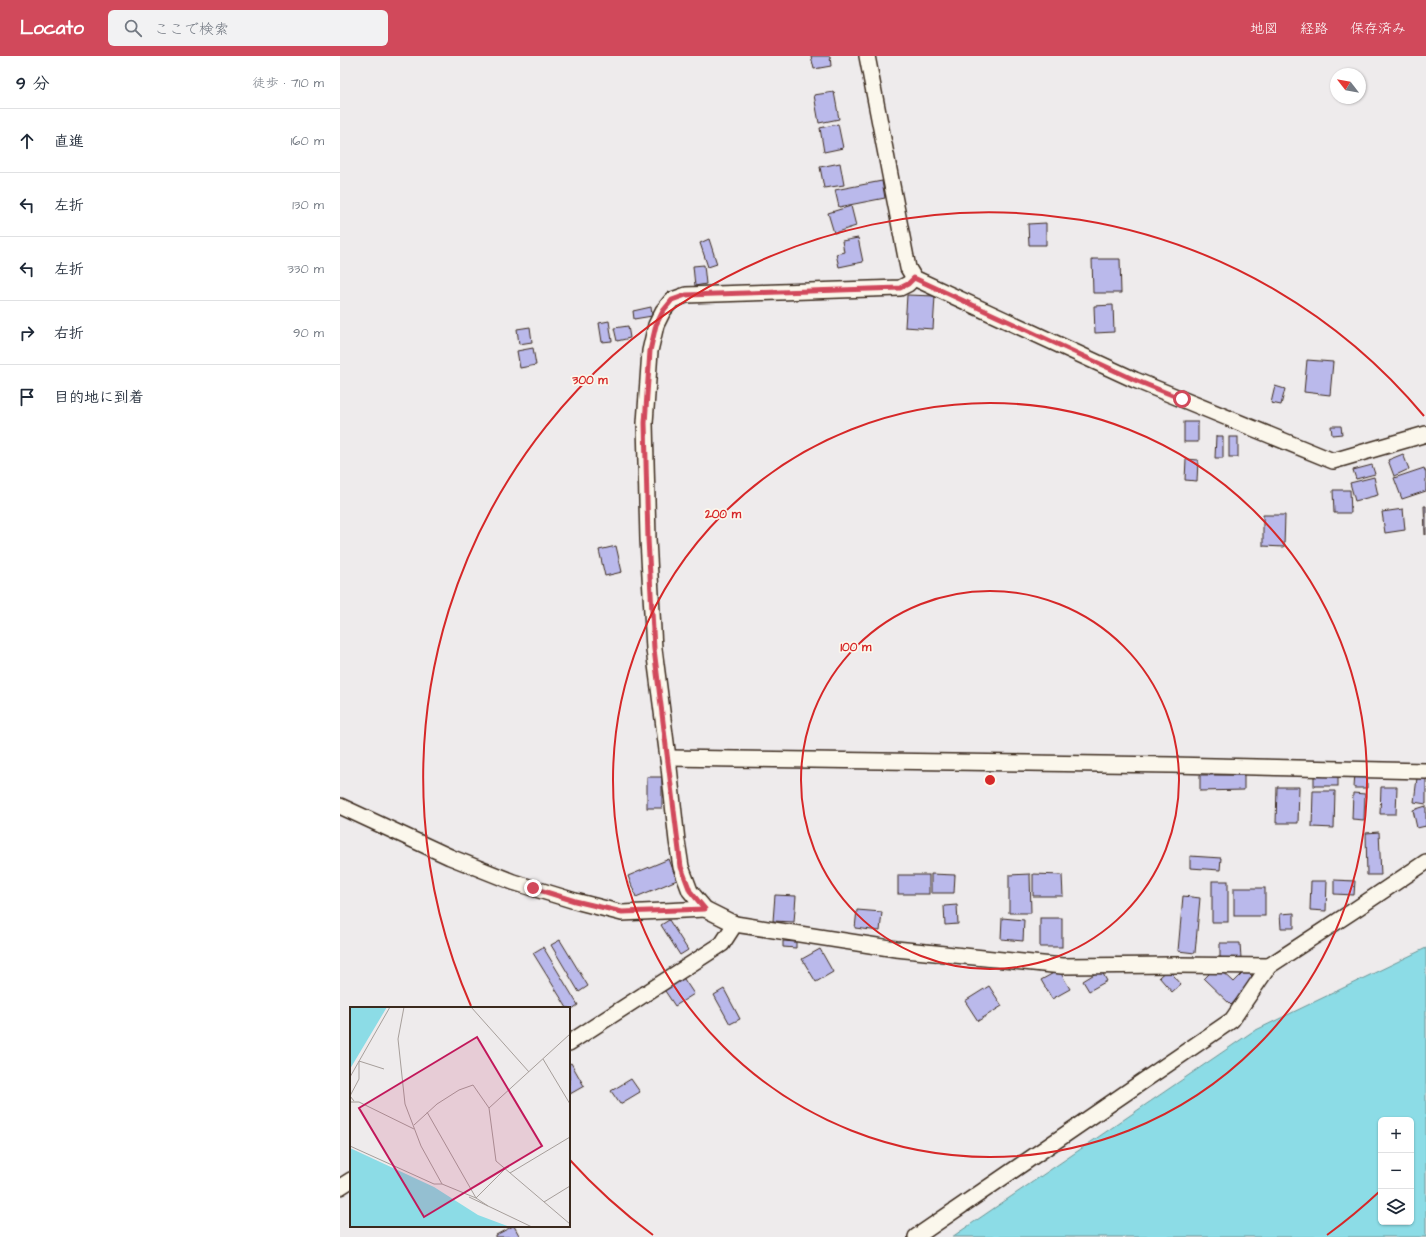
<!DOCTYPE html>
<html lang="ja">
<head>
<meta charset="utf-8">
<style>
	:root { --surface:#fff; --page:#f2f2f3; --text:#1f2937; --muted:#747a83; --line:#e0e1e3; --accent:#d1495b }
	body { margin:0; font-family:"Architects Daughter","Klee One",sans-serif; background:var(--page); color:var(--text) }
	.controls { position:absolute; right:12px; bottom:12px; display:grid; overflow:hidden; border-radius:6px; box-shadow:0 1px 3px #0004 }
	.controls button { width:36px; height:36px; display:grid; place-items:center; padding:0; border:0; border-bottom:1px solid var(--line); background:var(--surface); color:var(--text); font:20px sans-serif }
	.compass { position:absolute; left:990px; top:12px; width:36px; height:36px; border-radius:50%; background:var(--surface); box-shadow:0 1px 3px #0004; rotate:301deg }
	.stop { position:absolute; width:12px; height:12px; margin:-9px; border:3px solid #d1495b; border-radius:50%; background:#fff }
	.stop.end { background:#d1495b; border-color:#fff; box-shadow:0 1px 4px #0008 }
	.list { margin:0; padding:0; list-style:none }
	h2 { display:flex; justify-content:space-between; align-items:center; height:52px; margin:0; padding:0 16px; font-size:17px }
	h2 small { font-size:13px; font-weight:400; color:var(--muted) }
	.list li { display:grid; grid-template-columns:26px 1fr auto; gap:12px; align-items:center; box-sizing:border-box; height:64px; padding:0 16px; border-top:1px solid var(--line) }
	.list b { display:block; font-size:15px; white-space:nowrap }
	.list em { font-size:13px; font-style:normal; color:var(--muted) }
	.icon { flex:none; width:22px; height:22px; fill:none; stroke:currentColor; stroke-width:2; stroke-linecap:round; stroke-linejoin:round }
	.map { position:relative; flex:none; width:1086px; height:1181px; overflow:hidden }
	header { display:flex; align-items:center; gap:24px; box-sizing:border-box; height:56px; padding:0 20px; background:var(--accent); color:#fff }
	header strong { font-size:19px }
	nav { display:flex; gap:22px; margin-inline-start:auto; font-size:14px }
	.search { width:280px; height:36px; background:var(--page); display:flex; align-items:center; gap:10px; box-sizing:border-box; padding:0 14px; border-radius:6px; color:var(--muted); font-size:15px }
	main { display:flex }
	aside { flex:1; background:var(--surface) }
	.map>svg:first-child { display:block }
</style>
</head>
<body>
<header>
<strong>Locato</strong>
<div class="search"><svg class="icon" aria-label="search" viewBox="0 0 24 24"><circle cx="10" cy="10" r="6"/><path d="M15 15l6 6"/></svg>ここで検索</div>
<nav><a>地図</a><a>経路</a><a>保存済み</a></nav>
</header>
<main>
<aside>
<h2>9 分<small>徒歩 · 710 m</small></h2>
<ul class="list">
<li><svg class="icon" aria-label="ahead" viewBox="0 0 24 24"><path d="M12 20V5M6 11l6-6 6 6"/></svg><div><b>直進</b></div><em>160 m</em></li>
<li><svg class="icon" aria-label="left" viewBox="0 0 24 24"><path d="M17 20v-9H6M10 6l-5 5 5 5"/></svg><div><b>左折</b></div><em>130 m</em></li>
<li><svg class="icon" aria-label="left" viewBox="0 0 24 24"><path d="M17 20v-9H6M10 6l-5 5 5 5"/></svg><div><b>左折</b></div><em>330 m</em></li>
<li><svg class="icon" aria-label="right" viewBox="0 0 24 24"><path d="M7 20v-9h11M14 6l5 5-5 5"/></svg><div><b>右折</b></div><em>90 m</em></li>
<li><svg class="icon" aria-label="arrive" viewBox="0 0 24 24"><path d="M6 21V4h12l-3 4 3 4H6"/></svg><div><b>目的地に到着</b></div></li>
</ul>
</aside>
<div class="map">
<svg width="1086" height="1181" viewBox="0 0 1086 1181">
	<rect width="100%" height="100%" fill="#eeebec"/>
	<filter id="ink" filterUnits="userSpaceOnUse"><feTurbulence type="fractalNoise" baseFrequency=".025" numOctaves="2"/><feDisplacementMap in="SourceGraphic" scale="8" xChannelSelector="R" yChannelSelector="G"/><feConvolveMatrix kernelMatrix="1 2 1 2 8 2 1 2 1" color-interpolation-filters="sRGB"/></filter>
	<g filter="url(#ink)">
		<path fill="#8cdce6" stroke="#6c9596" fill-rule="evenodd" d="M 1086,892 L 1086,1181 L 612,1181 L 912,976 ZM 1041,1064 L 1071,1064 L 1071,1166 L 1041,1166 Z"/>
		<g fill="#bab9eb" stroke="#3b2a1e">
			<path d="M 471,0 L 490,0 L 491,10 L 474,13 Z"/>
			<path d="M 494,36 L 499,63 L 479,67 L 474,39 Z"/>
			<path d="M 498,68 L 503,92 L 484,96 L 480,72 Z"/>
			<path d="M 500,107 L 504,129 L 484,132 L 480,111 Z"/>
			<path d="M 542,125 L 545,142 L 499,151 L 495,134 Z"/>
			<path d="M 511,150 L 516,170 L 494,177 L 488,157 Z"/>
			<path d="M 706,167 L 706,189 L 689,189 L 688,168 Z"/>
			<path d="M 518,182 L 523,206 L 499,211 L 496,198 L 504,196 L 502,185 Z"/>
			<path d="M 369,183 L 377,208 L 368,211 L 360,187 Z"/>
			<path d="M 752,203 L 780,203 L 781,237 L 753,237 Z"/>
			<path d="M 364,209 L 366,228 L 355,230 L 353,210 Z"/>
			<path d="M 567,239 L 595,240 L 593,273 L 565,271 Z"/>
			<path d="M 773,249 L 774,276 L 755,277 L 754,250 Z"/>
			<path d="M 311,251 L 312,260 L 294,263 L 293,255 Z"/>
			<path d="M 269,265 L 272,285 L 262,286 L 259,267 Z"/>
			<path d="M 288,270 L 290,282 L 277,285 L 274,272 Z"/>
			<path d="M 190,271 L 192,286 L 179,288 L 177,273 Z"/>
			<path d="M 193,292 L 196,309 L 180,312 L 177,295 Z"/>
			<path d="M 967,304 L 993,306 L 990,339 L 964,336 Z"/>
			<path d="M 935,330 L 945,333 L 941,349 L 931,347 Z"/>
			<rect x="844" y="366" width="14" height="20"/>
			<path d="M 991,370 L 1001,370 L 1002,378 L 992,379 Z"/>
			<path d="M 876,380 L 883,380 L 883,402 L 875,402 Z"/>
			<rect x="889" y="381" width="9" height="20"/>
			<path d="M 1063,398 L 1069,413 L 1054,420 L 1048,404 Z"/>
			<path d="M 846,403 L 858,404 L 857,425 L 845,424 Z"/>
			<path d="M 1032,409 L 1035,418 L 1016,423 L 1013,414 Z"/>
			<path d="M 1084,412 L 1086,417 L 1086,435 L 1062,443 L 1054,422 Z"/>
			<path d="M 1034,421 L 1038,439 L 1015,445 L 1010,427 Z"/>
			<path d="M 993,434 L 1010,434 L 1011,457 L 994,457 Z"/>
			<path d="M 1084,450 L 1086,450 L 1086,479 L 1085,479 Z"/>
			<path d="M 1063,453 L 1065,474 L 1045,477 L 1042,456 Z"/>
			<path d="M 923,459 L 945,459 L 944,491 L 923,490 Z"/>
			<path d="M 276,490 L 282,516 L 265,520 L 259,494 Z"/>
			<path d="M 1015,716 L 1027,716 L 1027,732 L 1014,732 Z"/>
			<rect x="974" y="717" width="24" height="13"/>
			<path d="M 860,719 L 904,719 L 904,734 L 860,735 Z"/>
			<rect x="307" y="721" width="15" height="31"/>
			<path d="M 1077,722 L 1086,723 L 1086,748 L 1074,746 Z"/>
			<path d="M 937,731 L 959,731 L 958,767 L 936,767 Z"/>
			<path d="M 1041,731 L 1057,731 L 1056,758 L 1040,758 Z"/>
			<path d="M 973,735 L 995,735 L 994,772 L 972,771 Z"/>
			<path d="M 1013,737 L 1025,738 L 1024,764 L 1012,763 Z"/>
			<path d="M 1086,750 L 1086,770 L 1077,772 L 1073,754 Z"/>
			<path d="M 1039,776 L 1041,819 L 1027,819 L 1026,777 Z"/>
			<path d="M 850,800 L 881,802 L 880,814 L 850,812 Z"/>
			<path d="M 329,803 L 337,824 L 296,841 L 288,820 Z"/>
			<path d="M 591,818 L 615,819 L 614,837 L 591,837 Z"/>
			<path d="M 690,818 L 691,857 L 669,857 L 669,819 Z"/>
			<path d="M 693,818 L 722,819 L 723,840 L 693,840 Z"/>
			<rect x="558" y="819" width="31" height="19"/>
			<path d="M 994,824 L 1015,825 L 1014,839 L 994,838 Z"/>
			<rect x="872" y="825" width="16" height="41"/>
			<path d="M 971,825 L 987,825 L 986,855 L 970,854 Z"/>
			<rect x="894" y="832" width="31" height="28"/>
			<path d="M 435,839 L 456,840 L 454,866 L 433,865 Z"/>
			<path d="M 843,840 L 860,842 L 855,897 L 838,895 Z"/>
			<path d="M 617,849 L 618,868 L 605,869 L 604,850 Z"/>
			<path d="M 517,854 L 542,856 L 540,875 L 515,872 Z"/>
			<path d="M 954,857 L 954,872 L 941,872 L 940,858 Z"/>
			<path d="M 662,862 L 684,864 L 683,885 L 661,883 Z"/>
			<rect x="700" y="862" width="22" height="29"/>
			<path d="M 329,864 L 348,894 L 340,899 L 321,869 Z"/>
			<path d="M 220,884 L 248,930 L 239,936 L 211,889 Z"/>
			<path d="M 443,885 L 456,886 L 456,892 L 443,891 Z"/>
			<path d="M 880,887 L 900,887 L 901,902 L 880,903 Z"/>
			<path d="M 203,891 L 238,949 L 229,955 L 229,952 L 227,952 L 193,897 Z"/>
			<path d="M 480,893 L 493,916 L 476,926 L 462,903 Z"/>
			<path d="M 877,910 L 894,926 L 906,914 L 915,923 L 891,949 L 864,923 Z"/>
			<path d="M 828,913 L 841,928 L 832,936 L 819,921 Z"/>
			<path d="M 719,914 L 730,933 L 712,943 L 701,924 Z"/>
			<path d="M 761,914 L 767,925 L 749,935 L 743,925 Z"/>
			<path d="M 342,920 L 354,938 L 335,950 L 323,932 Z"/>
			<path d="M 649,930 L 662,950 L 638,965 L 625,945 Z"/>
			<path d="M 384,933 L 400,963 L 390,968 L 374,939 Z"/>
			<path d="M 231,1007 L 244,1030 L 230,1038 L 229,1008 Z"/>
			<path d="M 291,1023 L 300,1036 L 280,1048 L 271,1035 Z"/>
			<path d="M 173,1170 L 174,1170 L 180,1181 L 156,1181 L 156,1179 Z"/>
		</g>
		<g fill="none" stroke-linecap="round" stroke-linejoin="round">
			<g stroke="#3b2a1e" stroke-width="18">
				<g id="minor">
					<path d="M 527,0 L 568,212 L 574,222 L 795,324 L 993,405 L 1086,378"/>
					<path d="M 574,222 L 568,228 L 560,232 L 346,239 L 332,244 L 323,255 L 316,269 L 310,295 L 305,367 L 308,483 L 314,593 L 328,702 L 337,785 L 341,811 L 350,835 L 365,853 L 395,868 L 556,893 L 722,910 L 836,909 L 929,910"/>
					<path d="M 328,702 L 832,709 L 1086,715"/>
					<path d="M 0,750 L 110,801 L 173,826 L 235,845 L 282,857 L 365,853"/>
					<path d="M 229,987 L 382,888 L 395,868"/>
					<path d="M 0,1131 L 11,1124"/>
					<path d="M 576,1181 L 892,964 L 929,910 L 1013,855 L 1086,806"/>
				</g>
			</g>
			<use href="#minor" stroke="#fbf7ec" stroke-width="15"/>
		</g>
	</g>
	<g fill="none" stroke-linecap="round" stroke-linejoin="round" filter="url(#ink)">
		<path stroke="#d1495b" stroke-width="5" d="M 193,832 L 235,845 L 282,856 L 365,853 L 350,835 L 341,811 L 314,593 L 308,483 L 305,367 L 310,295 L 316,269 L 323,255 L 332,244 L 346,239 L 560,232 L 568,228 L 574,222 L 795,324 L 842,343"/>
	</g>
	<g fill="none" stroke="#d62828" stroke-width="2">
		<circle cx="650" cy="724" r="189"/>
		<circle cx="650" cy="724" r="377"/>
		<path d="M1040 1135A566 566 0 0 1 987 1179M313 1179A566 566 0 0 1 229 1103M131 950A566 566 0 0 1 1084 360"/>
	</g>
	<g transform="translate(10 951)">
		<rect width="220" height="220" fill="#eeebec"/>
		<path d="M 0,0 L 37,0 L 0,62 ZM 0,141 L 84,180 L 128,208 L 160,220 L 0,220 Z" fill="#8cdce6"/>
		<path fill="none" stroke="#a69e9a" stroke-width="1" d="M 54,0 L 48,32 L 55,97 L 71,139 L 92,177M 121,0 L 179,65M 193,52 L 220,97M 9,54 L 34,62M 0,70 L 40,0M 4,94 L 0,89 L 9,72 L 9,54M 0,95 L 9,95 L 64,122M 139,101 L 220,27M 77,105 L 126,191M 64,118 L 87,97 L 109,83 L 123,78 L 139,101 L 146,154 L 220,217M 0,139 L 84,177 L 92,177 L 126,191 L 138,199 L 119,190M 160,166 L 220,130M 126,191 L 155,162M 194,195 L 220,179M 138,199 L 182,220"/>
		<path fill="#c2185b" fill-opacity="0.15" stroke="#c2185b" stroke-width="2" d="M 127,30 L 192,139 L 74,210 L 9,101 Z"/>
		<rect width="220" height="220" fill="none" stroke="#3b2a1e" stroke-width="2"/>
	</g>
	<circle cx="650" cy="724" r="6" fill="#d62828" stroke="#fbf7ec" stroke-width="2"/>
	<g font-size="12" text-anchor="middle" font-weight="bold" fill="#d62828" stroke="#fbf7ec" stroke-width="3.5" stroke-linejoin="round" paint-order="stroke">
		<text x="250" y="328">300 m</text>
		<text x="383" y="462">200 m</text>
		<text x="516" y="595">100 m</text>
	</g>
</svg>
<div class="controls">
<button>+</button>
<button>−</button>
<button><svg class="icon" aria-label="layers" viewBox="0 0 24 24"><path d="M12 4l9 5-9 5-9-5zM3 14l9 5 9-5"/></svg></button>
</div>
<svg class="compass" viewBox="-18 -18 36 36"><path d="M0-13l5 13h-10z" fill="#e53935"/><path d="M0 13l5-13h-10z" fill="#747a83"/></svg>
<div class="stop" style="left:842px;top:343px"></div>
<div class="stop end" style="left:193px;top:832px"></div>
</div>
</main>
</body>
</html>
